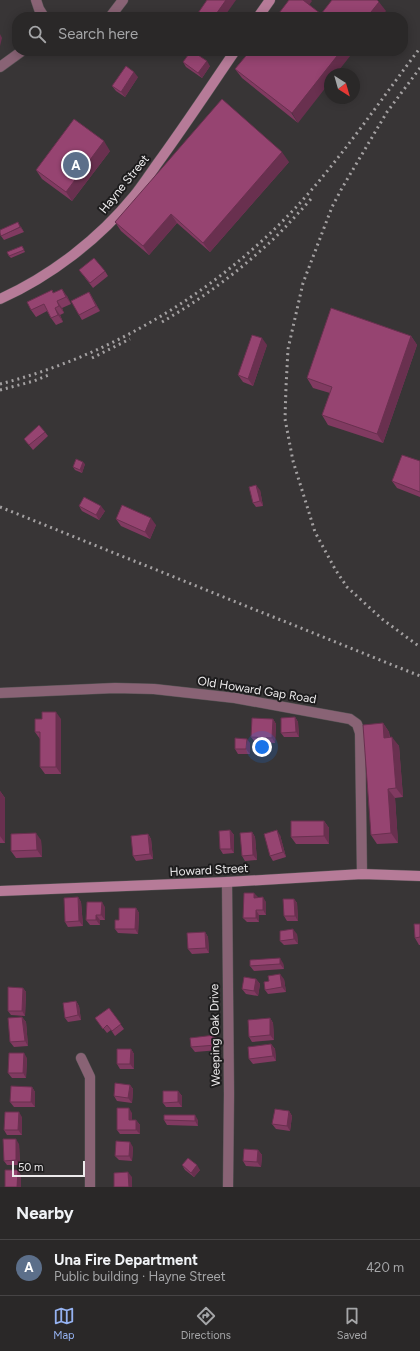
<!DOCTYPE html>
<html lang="en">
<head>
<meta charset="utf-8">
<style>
	:root { --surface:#2a2828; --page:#323030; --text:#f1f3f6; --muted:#a5a6a8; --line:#464445; --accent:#95b2f1 }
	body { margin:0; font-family:Figtree,sans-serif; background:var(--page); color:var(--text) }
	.compass { position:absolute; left:324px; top:68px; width:36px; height:36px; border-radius:50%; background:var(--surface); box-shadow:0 2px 10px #0003; rotate:143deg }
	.scale { position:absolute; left:12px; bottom:10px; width:73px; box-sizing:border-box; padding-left:4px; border:2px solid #edebec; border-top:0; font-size:11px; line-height:14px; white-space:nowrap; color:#edebec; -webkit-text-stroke:3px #1e1d1e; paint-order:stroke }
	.you { position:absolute; left:262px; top:747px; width:14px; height:14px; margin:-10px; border:3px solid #fff; border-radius:50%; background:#1a73e8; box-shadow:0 0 0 6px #1a73e833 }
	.badge { display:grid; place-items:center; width:26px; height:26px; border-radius:50%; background:var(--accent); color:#fff; font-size:13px; font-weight:700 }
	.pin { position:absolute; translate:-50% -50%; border:2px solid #fff; box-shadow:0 1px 4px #0006 }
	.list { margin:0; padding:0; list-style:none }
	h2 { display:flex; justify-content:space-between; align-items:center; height:52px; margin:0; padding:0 16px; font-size:17px }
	h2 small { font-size:13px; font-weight:400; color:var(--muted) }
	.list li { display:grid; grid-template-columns:26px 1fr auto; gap:12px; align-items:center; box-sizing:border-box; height:56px; padding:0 16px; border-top:1px solid var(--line) }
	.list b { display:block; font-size:15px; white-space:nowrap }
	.list p { margin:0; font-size:13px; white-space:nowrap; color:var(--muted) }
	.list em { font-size:13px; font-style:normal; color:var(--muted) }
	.icon { flex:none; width:22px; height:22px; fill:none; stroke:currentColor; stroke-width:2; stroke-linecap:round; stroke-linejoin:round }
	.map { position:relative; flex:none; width:420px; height:1187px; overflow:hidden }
	.search { position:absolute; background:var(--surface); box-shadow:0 2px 10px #0003; left:12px; right:12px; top:12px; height:44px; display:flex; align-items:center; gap:10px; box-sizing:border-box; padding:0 14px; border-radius:16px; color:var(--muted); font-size:15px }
	.sheet { height:108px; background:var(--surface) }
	nav { display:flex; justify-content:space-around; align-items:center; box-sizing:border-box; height:56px; border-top:1px solid var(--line); background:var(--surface); font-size:11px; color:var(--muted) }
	nav a { display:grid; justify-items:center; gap:2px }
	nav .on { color:var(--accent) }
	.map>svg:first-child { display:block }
</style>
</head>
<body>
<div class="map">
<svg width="420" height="1187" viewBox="0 0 420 1187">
	<rect width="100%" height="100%" fill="#383536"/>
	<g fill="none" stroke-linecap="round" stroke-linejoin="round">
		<g stroke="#555253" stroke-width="11">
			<g id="street">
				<path d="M 36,0 L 39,9 L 44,17"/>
				<path d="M 110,17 L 123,0"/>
				<path d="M 0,67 L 22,51"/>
				<path d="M 0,693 L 115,688 L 154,689 L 235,698 L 350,719 L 357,724 L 360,733 L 362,874"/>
				<path d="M 227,882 L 229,1094 L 228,1187"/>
				<path d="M 81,1058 L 90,1077 L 90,1187"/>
			</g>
		</g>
		<g stroke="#555253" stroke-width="11">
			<g id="secondary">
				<path d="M 258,17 L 270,0"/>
				<path d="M 0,299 C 51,276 99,239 134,196 C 142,186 150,174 157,164 C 184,127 209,89 235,51"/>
				<path d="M 0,891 L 227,882 L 362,874 L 420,876"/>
			</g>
		</g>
		<use href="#street" stroke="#896375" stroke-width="10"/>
		<use href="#secondary" stroke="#b67b98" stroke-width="10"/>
		<g stroke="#a4a1a2" stroke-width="3" stroke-dasharray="2 4" stroke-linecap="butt">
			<path d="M 420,68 L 387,112 L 342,188 L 332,207 L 303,283 L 288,349 L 286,387 L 285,419 L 293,461 L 315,532 L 335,569 L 347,587 L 382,619 L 420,647"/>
			<path d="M 162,322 C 196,302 229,279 259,252 C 278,236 294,218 311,199"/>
			<path d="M 92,358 L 130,339"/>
			<path d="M 0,384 C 117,354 228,285 308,194 C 348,148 383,97 420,48"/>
			<path d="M 0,390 L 34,381 L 51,374"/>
			<path d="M 0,507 L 420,676"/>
		</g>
	</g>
	<g fill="#813a61">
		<path d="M 250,51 L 298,123 L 242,78 L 235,69 Z"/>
		<path d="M 183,62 L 210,66 L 202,78 L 186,67 Z"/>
		<path d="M 138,77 L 125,97 L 116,91 L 112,86 Z"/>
		<path d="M 110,151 L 72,201 L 42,179 L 36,170 Z"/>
		<path d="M 289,162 L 210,252 L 177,223 L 149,255 L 121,231 L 115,222 Z"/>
		<path d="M 21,227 L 24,232 L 4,240 L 1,236 Z"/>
		<path d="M 22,246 L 25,252 L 11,258 L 9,256 Z"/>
		<path d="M 79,270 L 105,271 L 108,276 L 93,288 Z"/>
		<path d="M 52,290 L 54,293 L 67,296 L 71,304 L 62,308 L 64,313 L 60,315 L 63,322 L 56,325 L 51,318 L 47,311 L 36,317 L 31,310 Z"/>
		<path d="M 89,292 L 92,297 L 100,311 L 82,320 L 79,315 Z"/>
		<path d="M 411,336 L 417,345 L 383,443 L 328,425 L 322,415 L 330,393 L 313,388 L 307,378 Z"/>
		<path d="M 267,345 L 253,386 L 243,382 L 238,375 Z"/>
		<path d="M 45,432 L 48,436 L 33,450 L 24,439 Z"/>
		<path d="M 420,461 L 420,497 L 397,488 L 392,481 Z"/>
		<path d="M 85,464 L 82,473 L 75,470 L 73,467 Z"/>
		<path d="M 260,490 L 263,506 L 256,507 L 253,503 Z"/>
		<path d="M 79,506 L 105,511 L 99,520 L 82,511 Z"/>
		<path d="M 116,519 L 156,525 L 150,539 L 121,526 Z"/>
		<path d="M 295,717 L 298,722 L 299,737 L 284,737 L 281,733 Z"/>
		<path d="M 61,719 L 61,774 L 45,774 L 40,767 L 40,739 L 35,732 Z"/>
		<path d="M 273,719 L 276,724 L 275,743 L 255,742 L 251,737 Z"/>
		<path d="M 383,723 L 389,732 L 390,737 L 399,746 L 403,797 L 395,798 L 398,843 L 377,844 L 371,835 Z"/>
		<path d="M 250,743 L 250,754 L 238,754 L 235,749 Z"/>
		<path d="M 0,791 L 5,798 L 5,843 L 0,843 Z"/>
		<path d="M 324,821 L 329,828 L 329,844 L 296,844 L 291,837 Z"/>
		<path d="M 230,830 L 234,835 L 234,853 L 223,854 L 220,849 Z"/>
		<path d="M 252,832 L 255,837 L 257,860 L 245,861 L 242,856 Z"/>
		<path d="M 148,834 L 151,839 L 153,859 L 136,861 L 133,856 Z"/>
		<path d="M 280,835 L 286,857 L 273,861 L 270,856 Z"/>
		<path d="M 41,840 L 42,857 L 16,858 L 11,851 Z"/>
		<path d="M 78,897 L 81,902 L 83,926 L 68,927 L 65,922 Z"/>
		<path d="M 258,898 L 266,902 L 266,915 L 259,915 L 259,922 L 247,922 L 243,918 Z"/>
		<path d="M 294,899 L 297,903 L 298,921 L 287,921 L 284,916 Z"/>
		<path d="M 105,907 L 105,920 L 100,920 L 100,925 L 90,925 L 86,920 Z"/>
		<path d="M 136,908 L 139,913 L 138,934 L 118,933 L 115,929 L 119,920 Z"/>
		<path d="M 420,924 L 420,945 L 419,945 L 415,938 Z"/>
		<path d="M 205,932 L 208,937 L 209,953 L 192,954 L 188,949 Z"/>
		<path d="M 297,934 L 298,944 L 284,945 L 280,941 Z"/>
		<path d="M 283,963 L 284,969 L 254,971 L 250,966 Z"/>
		<path d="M 256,979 L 260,984 L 258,996 L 246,994 L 242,989 Z"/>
		<path d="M 284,979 L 286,992 L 268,994 L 265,990 L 269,981 Z"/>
		<path d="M 23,988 L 26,992 L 25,1016 L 11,1015 L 8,1011 Z"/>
		<path d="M 76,1001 L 79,1006 L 81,1020 L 68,1022 L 65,1018 Z"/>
		<path d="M 109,1008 L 124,1029 L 115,1036 L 111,1030 L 107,1033 L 95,1018 Z"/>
		<path d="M 22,1017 L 26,1022 L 28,1046 L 14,1047 L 10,1042 Z"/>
		<path d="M 270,1018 L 273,1023 L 274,1040 L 252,1042 L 249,1037 Z"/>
		<path d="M 218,1040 L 219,1050 L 195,1052 L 191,1047 Z"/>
		<path d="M 271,1044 L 275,1049 L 276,1061 L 253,1064 L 249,1059 Z"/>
		<path d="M 131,1049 L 134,1054 L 134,1069 L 120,1069 L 117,1064 Z"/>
		<path d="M 27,1058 L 26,1078 L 12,1078 L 8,1073 Z"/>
		<path d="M 130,1085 L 133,1089 L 132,1103 L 117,1101 L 114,1096 Z"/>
		<path d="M 32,1087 L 35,1092 L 35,1107 L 14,1107 L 10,1102 Z"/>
		<path d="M 178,1091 L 182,1096 L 182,1107 L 166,1107 L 163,1103 Z"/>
		<path d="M 289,1111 L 292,1116 L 290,1131 L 276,1129 L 272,1124 Z"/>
		<path d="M 132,1113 L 132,1120 L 136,1120 L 140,1125 L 140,1134 L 120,1134 L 117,1130 Z"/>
		<path d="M 22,1117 L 22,1135 L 7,1135 L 4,1130 Z"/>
		<path d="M 164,1120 L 198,1120 L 198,1126 L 167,1125 Z"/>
		<path d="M 19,1144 L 20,1165 L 7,1165 L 4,1161 Z"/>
		<path d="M 133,1147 L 132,1161 L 119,1160 L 115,1156 Z"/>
		<path d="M 258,1150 L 262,1155 L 261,1167 L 246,1166 L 243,1161 Z"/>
		<path d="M 182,1165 L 200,1170 L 194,1177 L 185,1170 Z"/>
	</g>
	<g fill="#69304f">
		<path d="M 226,0 L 236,0 L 224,17 L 214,17 Z"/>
		<path d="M 302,0 L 311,0 L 312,1 L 307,8 Z"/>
		<path d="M 379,2 L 386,11 L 381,17 L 367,17 Z"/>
		<path d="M 0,34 L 2,38 L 0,46 Z"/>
		<path d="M 341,51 L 354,51 L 336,74 L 330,74 L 330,82 L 298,123 L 292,113 Z"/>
		<path d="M 207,61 L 210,66 L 202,78 L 198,73 Z"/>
		<path d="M 134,72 L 138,77 L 125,97 L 121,92 Z"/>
		<path d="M 104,141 L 110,151 L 72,201 L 66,192 Z"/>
		<path d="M 282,152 L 289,162 L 210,252 L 203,243 Z"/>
		<path d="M 171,214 L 177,223 L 149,255 L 143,246 Z"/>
		<path d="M 18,222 L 24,232 L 20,227 Z"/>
		<path d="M 62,289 L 67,296 L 71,304 L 66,297 Z"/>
		<path d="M 89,292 L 92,297 L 100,311 L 96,306 Z"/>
		<path d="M 57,301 L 62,308 L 64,313 L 59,306 Z"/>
		<path d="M 55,308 L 60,315 L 63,322 L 58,315 Z"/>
		<path d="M 411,336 L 417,345 L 383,443 L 377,434 Z"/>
		<path d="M 262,338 L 267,345 L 253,386 L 248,379 Z"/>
		<path d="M 83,462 L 85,464 L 82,473 L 80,470 Z"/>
		<path d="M 256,485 L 260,490 L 263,506 L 260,501 Z"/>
		<path d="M 101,506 L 105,511 L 99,520 L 96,515 Z"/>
		<path d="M 151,518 L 156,525 L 150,539 L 145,532 Z"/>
		<path d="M 56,712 L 61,719 L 61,774 L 56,767 Z"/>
		<path d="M 295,717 L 298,722 L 299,737 L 296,732 Z"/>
		<path d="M 273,719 L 276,724 L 275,743 L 272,738 Z"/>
		<path d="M 383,723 L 389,732 L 390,747 L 384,738 Z"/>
		<path d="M 392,737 L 399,746 L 403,797 L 396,788 Z"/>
		<path d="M 247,739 L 250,743 L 250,754 L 246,749 Z"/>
		<path d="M 388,789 L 395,798 L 398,843 L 391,833 Z"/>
		<path d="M 0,791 L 5,798 L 5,843 L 0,836 Z"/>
		<path d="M 324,821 L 329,828 L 329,844 L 324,836 Z"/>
		<path d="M 230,830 L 234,835 L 234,853 L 231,849 Z"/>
		<path d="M 277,830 L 280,835 L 286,857 L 283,852 Z"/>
		<path d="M 252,832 L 255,837 L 257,860 L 253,855 Z"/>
		<path d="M 36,833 L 41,840 L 42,857 L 37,850 Z"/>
		<path d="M 148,834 L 151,839 L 153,859 L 150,854 Z"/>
		<path d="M 254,893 L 258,897 L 254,898 Z"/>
		<path d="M 78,897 L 81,902 L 83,926 L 79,921 Z"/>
		<path d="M 263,897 L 266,902 L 266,915 L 263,910 Z"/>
		<path d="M 294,899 L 297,903 L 298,921 L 295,916 Z"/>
		<path d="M 102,902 L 105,907 L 105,920 L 101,915 Z"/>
		<path d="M 136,908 L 139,913 L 138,934 L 135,929 Z"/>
		<path d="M 256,910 L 259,915 L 259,922 L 256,918 Z"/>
		<path d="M 96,915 L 100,920 L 100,925 L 96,920 Z"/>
		<path d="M 293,929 L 297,934 L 298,944 L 294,939 Z"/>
		<path d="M 205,932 L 208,937 L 209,953 L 206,948 Z"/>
		<path d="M 280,958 L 283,963 L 284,969 L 280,964 Z"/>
		<path d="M 280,974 L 284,979 L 286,992 L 282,987 Z"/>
		<path d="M 256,979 L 260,984 L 258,996 L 254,991 Z"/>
		<path d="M 23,988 L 26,992 L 25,1016 L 22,1011 Z"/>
		<path d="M 76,1001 L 79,1006 L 81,1020 L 78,1015 Z"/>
		<path d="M 22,1017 L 26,1022 L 28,1046 L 25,1041 Z"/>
		<path d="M 270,1018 L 273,1023 L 274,1040 L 270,1035 Z"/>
		<path d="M 215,1035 L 218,1040 L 219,1050 L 216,1045 Z"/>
		<path d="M 271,1044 L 275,1049 L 276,1061 L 273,1056 Z"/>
		<path d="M 131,1049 L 134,1054 L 134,1069 L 130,1064 Z"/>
		<path d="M 24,1053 L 27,1058 L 26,1078 L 23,1073 Z"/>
		<path d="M 130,1085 L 133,1089 L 132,1103 L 128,1098 Z"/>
		<path d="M 32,1087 L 35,1092 L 35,1107 L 31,1102 Z"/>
		<path d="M 178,1091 L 182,1096 L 182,1107 L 178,1102 Z"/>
		<path d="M 129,1108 L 132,1113 L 132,1125 L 129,1120 Z"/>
		<path d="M 289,1111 L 292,1116 L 290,1131 L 287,1126 Z"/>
		<path d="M 19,1112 L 22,1117 L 22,1135 L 18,1130 Z"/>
		<path d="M 195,1115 L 198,1120 L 198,1126 L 195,1121 Z"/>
		<path d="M 136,1120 L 140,1125 L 140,1134 L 136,1130 Z"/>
		<path d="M 16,1139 L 19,1144 L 20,1165 L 16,1160 Z"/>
		<path d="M 130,1142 L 133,1147 L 132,1161 L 129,1156 Z"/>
		<path d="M 258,1150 L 262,1155 L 261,1167 L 257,1162 Z"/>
		<path d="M 197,1165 L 200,1170 L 194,1177 L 191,1173 Z"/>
		<path d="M 18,1170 L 21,1175 L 21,1187 L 17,1187 Z"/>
		<path d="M 128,1172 L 132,1177 L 132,1187 L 129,1187 Z"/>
	</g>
	<g fill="#964471" stroke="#69304f">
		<path d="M 207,0 L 226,0 L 214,17 L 197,17 L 196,16 Z"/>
		<path d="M 289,0 L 303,0 L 321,14 L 332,0 L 377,0 L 379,2 L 367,17 L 276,17 Z"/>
		<path d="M 191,51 L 192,51 L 207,61 L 198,73 L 183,62 Z"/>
		<path d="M 250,51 L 341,51 L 292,113 L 235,69 Z"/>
		<path d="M 126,66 L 134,72 L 121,92 L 112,86 Z"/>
		<path d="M 222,99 L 282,152 L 203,243 L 171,214 L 143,246 L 115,222 Z"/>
		<path d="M 74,119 L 104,141 L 66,192 L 36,170 Z"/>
		<path d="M 18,222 L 20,227 L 1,236 L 0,233 L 0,230 Z"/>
		<path d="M 22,246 L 24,250 L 9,256 L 7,252 Z"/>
		<path d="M 94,258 L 105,271 L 90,283 L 79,270 Z"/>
		<path d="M 62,289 L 66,297 L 57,301 L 59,306 L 55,308 L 58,315 L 51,318 L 44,304 L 31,310 L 27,302 L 52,290 L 53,293 Z"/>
		<path d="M 89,292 L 96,306 L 79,315 L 71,301 Z"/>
		<path d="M 331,308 L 411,336 L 377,434 L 322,415 L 332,387 L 307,378 Z"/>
		<path d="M 252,335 L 262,338 L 248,379 L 238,375 Z"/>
		<path d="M 39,425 L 45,432 L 29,445 L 24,439 Z"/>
		<path d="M 402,455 L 420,461 L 420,492 L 392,481 Z"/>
		<path d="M 76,459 L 83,462 L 80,470 L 73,467 Z"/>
		<path d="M 256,485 L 260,501 L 253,503 L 249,487 Z"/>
		<path d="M 84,497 L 101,506 L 96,515 L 79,506 Z"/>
		<path d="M 122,505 L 151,518 L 145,532 L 116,519 Z"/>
		<path d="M 42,712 L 56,712 L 56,767 L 40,767 L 40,732 L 35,732 L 35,719 L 42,719 Z"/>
		<path d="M 295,717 L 296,732 L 281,733 L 281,718 Z"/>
		<path d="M 252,718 L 273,719 L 272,738 L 251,737 Z"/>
		<path d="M 383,723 L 384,738 L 392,737 L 396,788 L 388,789 L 391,833 L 371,835 L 363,725 Z"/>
		<path d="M 235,738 L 247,739 L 246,749 L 235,749 Z"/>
		<path d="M 291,821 L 324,821 L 324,836 L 291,837 Z"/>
		<path d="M 230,830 L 231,849 L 220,849 L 219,831 Z"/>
		<path d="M 277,830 L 283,852 L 270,856 L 264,834 Z"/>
		<path d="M 252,832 L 253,855 L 242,856 L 240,833 Z"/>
		<path d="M 36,833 L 37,850 L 11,851 L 11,834 Z"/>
		<path d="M 148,834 L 150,854 L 133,856 L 131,836 Z"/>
		<path d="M 244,893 L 254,893 L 254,898 L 263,897 L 263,910 L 256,910 L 256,918 L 243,918 Z"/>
		<path d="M 78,897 L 79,921 L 65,922 L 64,898 Z"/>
		<path d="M 283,899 L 294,899 L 295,916 L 284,916 Z"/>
		<path d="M 87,902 L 102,902 L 101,915 L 96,915 L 96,920 L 86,920 Z"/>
		<path d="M 119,908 L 136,908 L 135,929 L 115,929 L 115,920 L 119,920 Z"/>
		<path d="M 414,924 L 420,924 L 420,937 L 415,938 Z"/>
		<path d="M 293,929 L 294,939 L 280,941 L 280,931 Z"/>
		<path d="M 205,932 L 206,948 L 188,949 L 187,933 Z"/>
		<path d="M 280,958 L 280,964 L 250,966 L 250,960 Z"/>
		<path d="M 280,974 L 282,987 L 265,990 L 264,982 L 269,981 L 268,976 Z"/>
		<path d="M 244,977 L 256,979 L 254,991 L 242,989 Z"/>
		<path d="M 8,987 L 23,988 L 22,1011 L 8,1011 Z"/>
		<path d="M 76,1001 L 78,1015 L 65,1018 L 63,1003 Z"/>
		<path d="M 109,1008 L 121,1024 L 112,1031 L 107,1025 L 103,1029 L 95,1018 Z"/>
		<path d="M 22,1017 L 25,1041 L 10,1042 L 8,1018 Z"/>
		<path d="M 270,1018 L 270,1035 L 249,1037 L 248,1020 Z"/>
		<path d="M 215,1035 L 216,1045 L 191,1047 L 190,1038 Z"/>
		<path d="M 271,1044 L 273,1056 L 249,1059 L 248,1047 Z"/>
		<path d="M 117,1049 L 131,1049 L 130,1064 L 117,1064 Z"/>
		<path d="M 9,1053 L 24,1053 L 23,1073 L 8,1073 Z"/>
		<path d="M 115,1083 L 130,1085 L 128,1098 L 114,1096 Z"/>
		<path d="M 11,1086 L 32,1087 L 31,1102 L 10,1102 Z"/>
		<path d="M 163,1091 L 178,1091 L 178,1102 L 163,1103 Z"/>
		<path d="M 117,1108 L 129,1108 L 129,1120 L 136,1120 L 136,1130 L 117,1130 Z"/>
		<path d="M 275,1109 L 289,1111 L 287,1126 L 272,1124 Z"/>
		<path d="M 5,1112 L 19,1112 L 18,1130 L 4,1130 Z"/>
		<path d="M 164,1115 L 195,1115 L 195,1121 L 164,1120 Z"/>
		<path d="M 3,1139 L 16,1139 L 16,1160 L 4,1161 Z"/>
		<path d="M 116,1141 L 130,1142 L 129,1156 L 115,1156 Z"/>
		<path d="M 244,1149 L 258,1150 L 257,1162 L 243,1161 Z"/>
		<path d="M 188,1158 L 197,1165 L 191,1173 L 182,1165 Z"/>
		<path d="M 5,1170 L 18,1170 L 17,1187 L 5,1187 Z"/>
		<path d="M 128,1172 L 129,1187 L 114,1187 L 114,1173 Z"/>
	</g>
	<g text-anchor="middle" stroke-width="4" stroke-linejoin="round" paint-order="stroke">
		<g font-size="12" fill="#edebec" stroke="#1e1d1e">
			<text transform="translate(124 184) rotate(-51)" y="4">Hayne Street</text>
			<text transform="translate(257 690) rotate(9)" y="4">Old Howard Gap Road</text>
			<text transform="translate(209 870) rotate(-3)" y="4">Howard Street</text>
			<text transform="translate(215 1035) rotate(-91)" y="4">Weeping Oak Drive</text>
		</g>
	</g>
</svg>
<svg class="compass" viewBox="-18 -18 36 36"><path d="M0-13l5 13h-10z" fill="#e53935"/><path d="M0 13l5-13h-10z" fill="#a5a6a8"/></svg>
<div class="scale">50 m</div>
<div class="you"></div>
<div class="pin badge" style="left:76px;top:165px;background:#5c6f8a">A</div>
<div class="search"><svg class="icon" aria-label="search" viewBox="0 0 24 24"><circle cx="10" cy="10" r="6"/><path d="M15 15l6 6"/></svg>Search here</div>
</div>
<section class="sheet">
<h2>Nearby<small></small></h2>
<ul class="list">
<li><span class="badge" style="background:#5c6f8a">A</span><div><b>Una Fire Department</b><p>Public building · Hayne Street</p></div><em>420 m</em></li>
</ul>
</section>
<nav>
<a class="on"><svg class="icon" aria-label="map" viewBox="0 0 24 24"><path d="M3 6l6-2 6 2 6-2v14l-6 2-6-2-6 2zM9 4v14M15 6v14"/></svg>Map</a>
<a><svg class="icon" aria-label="directions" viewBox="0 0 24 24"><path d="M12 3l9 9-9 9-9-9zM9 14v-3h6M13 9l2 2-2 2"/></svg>Directions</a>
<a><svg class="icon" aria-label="saved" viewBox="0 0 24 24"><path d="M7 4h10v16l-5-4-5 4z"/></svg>Saved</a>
</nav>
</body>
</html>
